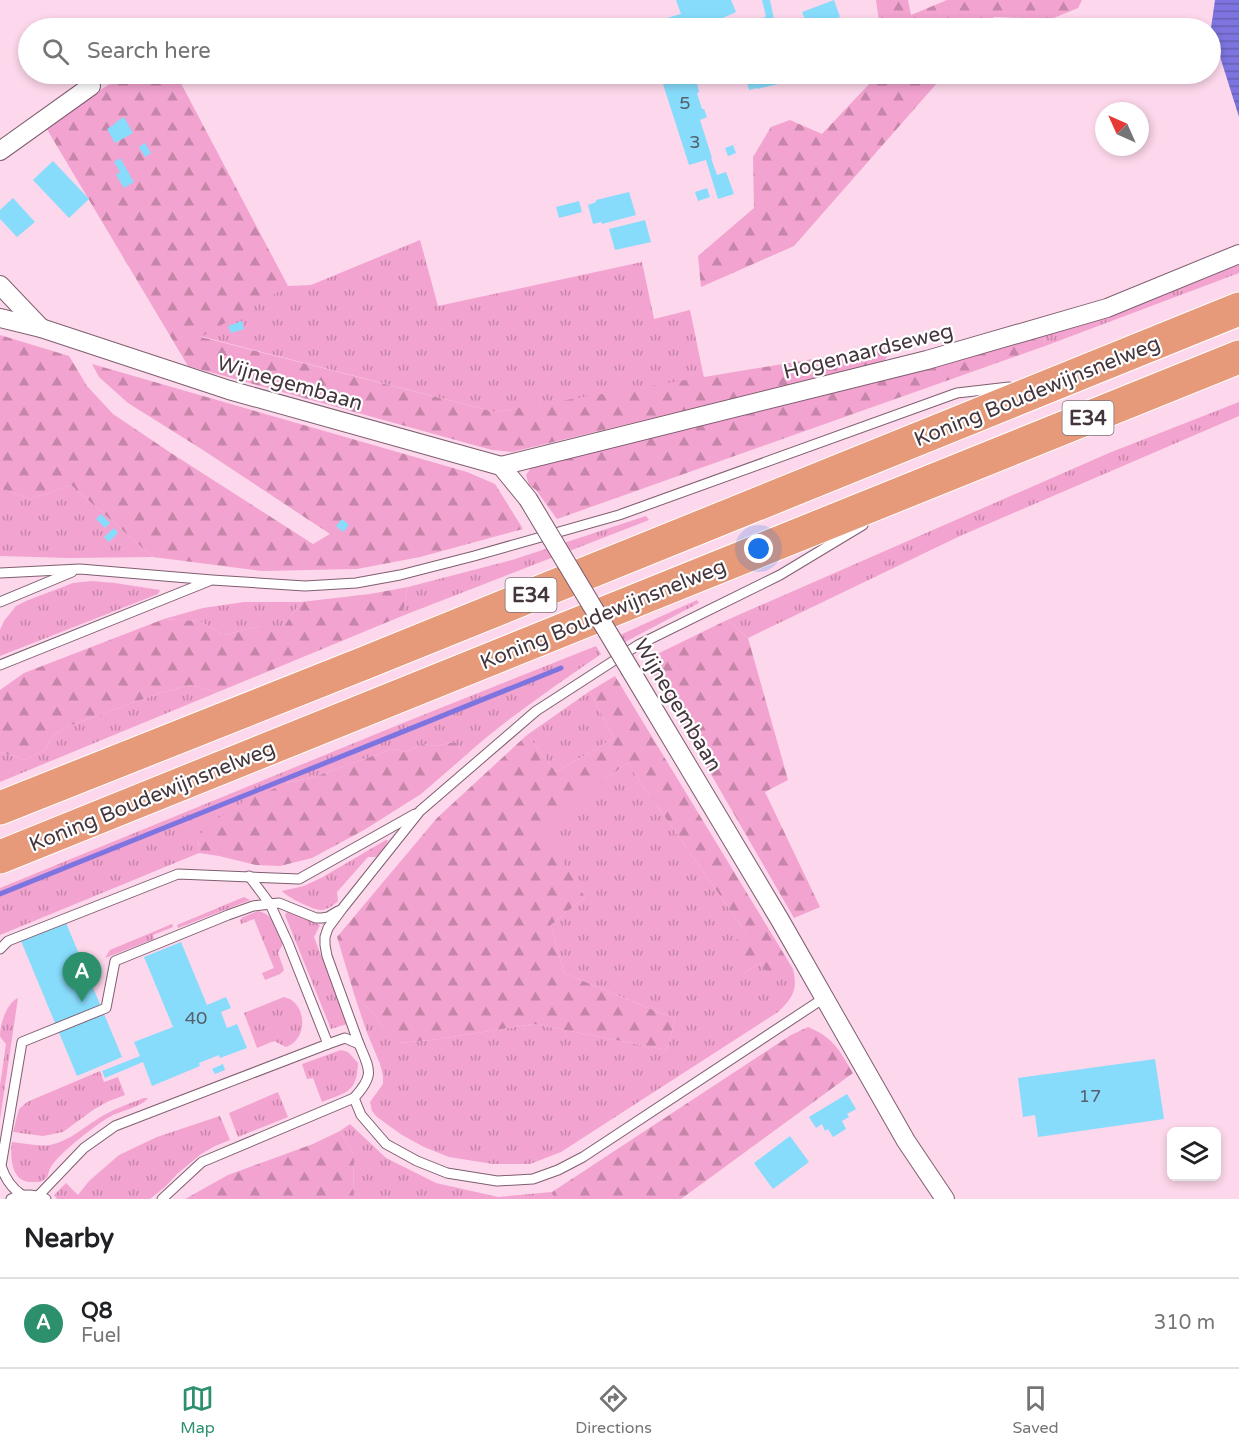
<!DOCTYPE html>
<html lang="en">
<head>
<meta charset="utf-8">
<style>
	:root { --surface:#fff; --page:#f6f6f6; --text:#202124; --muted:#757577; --line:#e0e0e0; --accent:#2c906c }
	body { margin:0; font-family:"Varela Round",sans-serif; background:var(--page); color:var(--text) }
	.controls { position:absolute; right:18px; bottom:18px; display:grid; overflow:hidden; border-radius:9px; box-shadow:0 3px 9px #0003 }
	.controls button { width:54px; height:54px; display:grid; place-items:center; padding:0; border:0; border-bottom:2px solid var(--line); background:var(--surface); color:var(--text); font:30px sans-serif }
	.compass { position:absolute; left:1095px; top:102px; width:54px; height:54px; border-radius:50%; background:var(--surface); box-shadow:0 3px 9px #0003; rotate:315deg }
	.you { position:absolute; left:759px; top:549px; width:21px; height:21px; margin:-15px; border:4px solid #fff; border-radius:50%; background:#1a73e8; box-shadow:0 0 0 9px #1a73e833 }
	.badge { display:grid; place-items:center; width:39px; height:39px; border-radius:50%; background:var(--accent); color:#fff; font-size:20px; font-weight:700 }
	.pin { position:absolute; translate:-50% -50px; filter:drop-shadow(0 2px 3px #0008) }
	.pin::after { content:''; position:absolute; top:32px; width:21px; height:18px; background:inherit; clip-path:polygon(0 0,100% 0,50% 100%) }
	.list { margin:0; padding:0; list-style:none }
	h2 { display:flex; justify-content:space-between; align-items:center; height:78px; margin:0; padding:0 24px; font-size:26px }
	h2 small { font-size:20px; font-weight:400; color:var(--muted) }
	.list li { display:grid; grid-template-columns:39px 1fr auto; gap:18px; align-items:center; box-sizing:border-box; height:90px; padding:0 24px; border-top:2px solid var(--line) }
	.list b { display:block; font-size:22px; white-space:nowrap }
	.list p { margin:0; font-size:20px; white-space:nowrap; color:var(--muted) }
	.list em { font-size:20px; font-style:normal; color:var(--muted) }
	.icon { flex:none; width:33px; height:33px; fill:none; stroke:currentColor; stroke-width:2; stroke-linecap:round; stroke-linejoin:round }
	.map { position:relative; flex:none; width:1239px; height:1199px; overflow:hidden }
	.search { position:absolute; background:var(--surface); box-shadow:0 3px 9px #0003; left:18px; right:18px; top:18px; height:66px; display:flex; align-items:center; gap:15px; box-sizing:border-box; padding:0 21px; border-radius:33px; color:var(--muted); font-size:22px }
	.sheet { height:168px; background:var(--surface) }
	nav { display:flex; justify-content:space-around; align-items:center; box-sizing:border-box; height:84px; border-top:2px solid var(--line); background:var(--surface); font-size:16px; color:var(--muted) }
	nav a { display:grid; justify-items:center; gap:3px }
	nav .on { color:var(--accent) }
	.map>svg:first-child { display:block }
</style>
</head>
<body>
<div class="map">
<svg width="1239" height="1199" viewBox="0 0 1239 1199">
	<defs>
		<pattern id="grass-tufts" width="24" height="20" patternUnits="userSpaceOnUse" patternTransform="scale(1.5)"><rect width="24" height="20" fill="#f2a3d0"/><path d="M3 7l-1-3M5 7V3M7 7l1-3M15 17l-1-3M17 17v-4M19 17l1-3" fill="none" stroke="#c686aa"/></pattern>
		<pattern id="forest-firs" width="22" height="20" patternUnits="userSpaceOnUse" patternTransform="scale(1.5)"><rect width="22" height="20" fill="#f2a3d0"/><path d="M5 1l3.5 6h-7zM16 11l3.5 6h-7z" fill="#c686aa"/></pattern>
		<pattern id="water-rules" width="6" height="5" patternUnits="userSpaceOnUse" patternTransform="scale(1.5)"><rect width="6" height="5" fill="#7d74df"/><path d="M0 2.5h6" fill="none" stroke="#6860b6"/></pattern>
	</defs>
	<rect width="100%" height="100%" fill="#fdd7eb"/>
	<g fill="url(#grass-tufts)">
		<path d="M 420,240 L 438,306 L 642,262 L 654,319 L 690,310 L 704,378 L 495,412 L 200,336 L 288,286 L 311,285 Z"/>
		<path d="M 1239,260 L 1239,273 L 1045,346 L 1044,335 Z"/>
		<path d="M 1239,402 L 1239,416 L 960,536 L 748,638 L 727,620 L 1109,453 Z"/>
		<path d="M 71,485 L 153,557 L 69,558 L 0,556 L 0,488 L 30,499 Z"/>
		<path d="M 646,516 L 649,520 L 402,616 L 408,587 L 512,560 Z"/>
		<path d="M 92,581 L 115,583 L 160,590 L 158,594 L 0,656 L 0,630 L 4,621 L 16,606 L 26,601 L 73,583 Z"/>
		<path d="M 697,600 L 699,603 L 625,642 L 620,635 Z"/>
		<path d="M 244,602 L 301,602 L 284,626 L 259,626 L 224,635 L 199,621 L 164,619 L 203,608 Z"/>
		<path d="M 596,646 L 601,654 C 554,687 507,718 465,756 L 455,742 L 435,746 L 422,744 L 406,752 L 392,749 L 311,778 L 289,782 L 198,837 L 199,853 L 0,935 L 0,888 L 403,723 Z"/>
		<path d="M 190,685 L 218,692 L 0,782 L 0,752 L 25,760 L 46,749 L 53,735 L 69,726 L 157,694 Z"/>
		<path d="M 590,691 L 614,738 L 556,772 L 527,735 Z"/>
		<path d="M 627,763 L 747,934 L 742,974 L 760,963 L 774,981 L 793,969 C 798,989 793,998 778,1012 L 561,1152 L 530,1164 L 493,1164 L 449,1157 L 424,1147 L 402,1135 L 377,1117 L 372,1111 L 370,1102 L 383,1084 L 383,1075 L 380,1064 L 366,1030 L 355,997 L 370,1010 L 382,1026 L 401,1043 L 439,1039 L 534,1024 L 667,1050 L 675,1019 L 564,973 L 551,925 L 585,897 L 540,828 Z"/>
		<path d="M 386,840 L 388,840 C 386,847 381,852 376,857 L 368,857 L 337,892 L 338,901 C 334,905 327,910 321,910 C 313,910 287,897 282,891 L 304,886 L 321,878 Z"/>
		<path d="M 244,897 L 250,900 L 178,928 L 177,925 Z"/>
		<path d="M 258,911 C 275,915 277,929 284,942 L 278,953 L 284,970 L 280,974 L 265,980 L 262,973 L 274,968 L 254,919 L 241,924 L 240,920 L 243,917 Z"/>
		<path d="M 287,912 L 320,925 L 314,937 L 347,1024 L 331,1029 L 285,915 Z"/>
		<path d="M 172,924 L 173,927 L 153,935 L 154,939 L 105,958 L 110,950 Z"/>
		<path d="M 284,997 C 307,1002 309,1039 286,1047 L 274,1041 L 257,1048 L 244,1013 Z"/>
		<path d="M 18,998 L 0,1119 L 0,1086 L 6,1044 C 4,1041 1,1039 0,1036 C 0,1023 7,1003 18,998 Z"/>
		<path d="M 341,1050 L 348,1052 L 358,1063 C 357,1093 346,1092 322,1102 L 313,1078 L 307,1079 L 302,1064 Z"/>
		<path d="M 100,1071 L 104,1082 L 118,1077 L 125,1095 L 109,1101 L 93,1110 L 63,1132 L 43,1136 L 13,1132 L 19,1109 L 27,1102 Z"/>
		<path d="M 278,1092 L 288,1117 L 238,1137 L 229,1113 Z"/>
		<path d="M 144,1098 L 148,1098 C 143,1106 121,1111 111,1116 C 104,1120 98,1124 92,1129 C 82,1136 56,1157 51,1167 C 48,1171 49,1176 45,1179 C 41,1183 36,1182 32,1182 C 11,1183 10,1156 12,1142 C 24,1143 38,1147 50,1145 C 71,1141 86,1125 104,1115 C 117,1108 130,1103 144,1098 Z"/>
		<path d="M 220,1116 L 230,1140 L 215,1146 L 201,1154 L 177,1174 L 166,1186 L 150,1199 L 57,1199 L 54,1195 L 66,1183 L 78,1195 L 89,1181 L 119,1155 L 157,1137 Z"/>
		<path d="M 350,1124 L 386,1158 L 436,1183 L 498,1197 L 552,1192 L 553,1199 L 353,1199 L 354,1155 L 340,1131 Z"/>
	</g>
	<g fill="url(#forest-firs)">
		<path d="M 876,0 L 908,0 L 911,15 L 947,0 L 1082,0 L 1078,8 L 1051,19 L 994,17 L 984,28 L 880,28 Z"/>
		<path d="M 125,74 L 176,74 L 288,286 L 201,337 L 495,412 L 884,347 L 889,353 L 885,360 L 869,366 L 512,452 L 492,450 L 188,366 L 45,126 Z"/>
		<path d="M 874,74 L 945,74 L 794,246 L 701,287 L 698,256 L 754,208 L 753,157 L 771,127 L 790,120 L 822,134 L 872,81 Z"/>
		<path d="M 0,335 L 69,356 L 87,386 L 113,414 L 171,453 L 313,544 L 330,534 L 203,450 L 128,403 L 99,377 L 92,364 L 467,472 L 495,484 L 523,529 L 420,557 L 357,569 L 262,571 L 153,557 L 71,485 L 30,499 L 0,488 Z"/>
		<path d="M 1044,335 L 1045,346 L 557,519 L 536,490 L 529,485 L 526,475 L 531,468 L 541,465 Z"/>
		<path d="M 408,587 L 402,616 L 218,692 L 190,685 L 157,694 L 69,726 L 53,735 L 46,749 L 25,760 L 0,752 L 0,690 L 24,673 L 164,619 L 199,621 L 224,635 L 259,626 L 284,626 L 301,602 L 370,594 Z"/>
		<path d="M 727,620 L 748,638 L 788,780 L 765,792 L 820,907 L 794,918 L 645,660 Z"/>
		<path d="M 615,676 L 793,969 L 774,982 L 760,963 L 742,974 L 726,946 L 747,934 L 627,763 L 541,828 L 585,897 L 551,925 L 564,973 L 675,1019 L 667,1050 L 534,1024 L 439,1039 L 400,1043 L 382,1026 L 370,1010 L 355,997 L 337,937 L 437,818 L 527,735 L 556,772 L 614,738 L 590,691 Z"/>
		<path d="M 455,742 L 465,756 L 421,794 L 364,830 L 312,858 L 280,866 L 256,865 L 219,856 L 199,853 L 198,837 L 212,822 L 243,802 L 290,782 L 311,778 L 392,749 L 406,752 L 422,744 L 435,746 Z"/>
		<path d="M 808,1027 C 834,1038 839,1050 853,1073 L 681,1199 L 553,1199 L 552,1192 L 791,1035 Z"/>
		<path d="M 340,1131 L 354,1155 L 353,1199 L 185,1199 L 228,1175 L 313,1144 Z"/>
	</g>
	<path fill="url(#water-rules)" d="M 1215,0 L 1239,0 L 1239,117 L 1211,28 Z"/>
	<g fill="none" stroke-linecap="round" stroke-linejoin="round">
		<path stroke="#7d74df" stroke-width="5" d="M 0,894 L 561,668"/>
	</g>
	<g fill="#87dcfc">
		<path d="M 676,0 L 731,0 L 736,12 L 712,23 L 712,22 L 695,28 L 650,28 L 649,23 L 681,14 Z"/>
		<path d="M 762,0 L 770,0 L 776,28 L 758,28 L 756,19 L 766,17 Z"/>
		<path d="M 834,0 L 840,17 L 808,28 L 802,12 Z"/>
		<path d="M 682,74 L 685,82 L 696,79 L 699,92 L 697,93 L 702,109 L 704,109 L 707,117 L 700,120 L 712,158 L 711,158 L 717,175 L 726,172 L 734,194 L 718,199 L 706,160 L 689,165 L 662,81 Z"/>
		<path d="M 745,74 L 786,74 L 787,82 L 757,89 L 757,88 L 749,90 Z"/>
		<path d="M 124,117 L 133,133 L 115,143 L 107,129 L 116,123 L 116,122 Z"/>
		<path d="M 145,143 L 151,153 L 145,157 L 139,147 Z"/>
		<path d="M 733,145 L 736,153 L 728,156 L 725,148 Z"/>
		<path d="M 120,158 L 134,182 L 124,188 L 116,175 L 120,172 L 114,162 Z"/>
		<path d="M 53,161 L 89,199 L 69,218 L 33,180 Z"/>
		<path d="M 707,188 L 710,197 L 698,201 L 695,192 Z"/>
		<path d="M 629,192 L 636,215 L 602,224 L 601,222 L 593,224 L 588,205 L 596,202 L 596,200 Z"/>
		<path d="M 13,198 L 35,222 L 17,237 L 0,219 L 0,210 Z"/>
		<path d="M 579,201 L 582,212 L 559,218 L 556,207 Z"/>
		<path d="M 645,220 L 651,242 L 615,250 L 609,229 Z"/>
		<path d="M 242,321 L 244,329 L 231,333 L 228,326 Z"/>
		<path d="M 101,514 L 110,523 L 105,528 L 96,519 Z"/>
		<path d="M 342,519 L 349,525 L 343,532 L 336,526 Z"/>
		<path d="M 114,528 L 118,533 L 109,542 L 104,537 Z"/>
		<path d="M 66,923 L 122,1057 L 77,1076 L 21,941 Z"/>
		<path d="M 181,942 L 207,1005 L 226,997 L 231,1008 L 221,1012 L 227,1028 L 237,1024 L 247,1048 L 220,1058 L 219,1055 L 199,1063 L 200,1066 L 152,1086 L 143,1062 L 105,1078 L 102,1071 L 140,1056 L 134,1042 L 173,1027 L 144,957 Z"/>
		<path d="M 1155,1059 L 1164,1119 L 1038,1137 L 1035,1115 L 1023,1117 L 1018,1078 Z"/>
		<path d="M 223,1064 L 225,1070 L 215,1074 L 212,1069 Z"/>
		<path d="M 847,1094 L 856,1109 L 847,1114 L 849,1117 L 842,1121 L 846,1129 L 833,1137 L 828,1129 L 825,1131 L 822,1124 L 816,1128 L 809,1117 Z"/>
		<path d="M 790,1136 L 809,1162 L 773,1189 L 754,1163 Z"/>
	</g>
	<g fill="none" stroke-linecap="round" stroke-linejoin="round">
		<g stroke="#7f5e70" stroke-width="11">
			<g id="service">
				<path d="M 0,573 L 80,569 L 212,580 L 305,586 L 356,583 L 400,575 L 474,556 L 619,515 L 957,393 L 1009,387"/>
				<path d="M 0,602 L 72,572"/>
				<path d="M 0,665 L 209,581"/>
				<path d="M 0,949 L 8,941 L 178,874 L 299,879 L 415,814"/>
				<path d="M 359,1044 L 327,956 L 325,945 L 325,937 L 328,928 L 342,909 L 420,811 L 536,711 L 638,645 L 780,575 L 863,525"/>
				<path d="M 354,1098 L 361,1115 L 386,1144 L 417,1161 L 447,1173 L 497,1181 L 533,1179 L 558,1170 L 583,1157 L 824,998"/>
				<path d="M 22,1195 C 11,1188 5,1178 1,1166 L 22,1042 L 106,1008 L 115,961 L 228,915 L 253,906 L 279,903 L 316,918 L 322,918 L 328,917 L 338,911"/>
				<path d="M 38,1196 L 84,1148 L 115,1126 L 328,1044 L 288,943 L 270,904 L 249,876"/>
				<path d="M 11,1199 C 23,1193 34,1194 46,1199"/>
				<path d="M 162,1199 L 202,1162 L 354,1098 C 375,1075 370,1070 359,1044 L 345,1038 L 328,1044"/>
			</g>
		</g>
		<g stroke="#7f5e70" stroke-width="20">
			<g id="minor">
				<path d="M 0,151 L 91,86"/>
				<path d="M 0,285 L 41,328"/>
				<path d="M 0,318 L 41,328 L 229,390 L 501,466 L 528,499"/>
				<path d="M 501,466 L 927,360 L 1107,308 L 1239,254"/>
				<path d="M 631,671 L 780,920 L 906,1141 L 945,1199"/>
			</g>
		</g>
		<g stroke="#fff" stroke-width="35">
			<g id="motorway">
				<path d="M 0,808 L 367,662 L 1239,309"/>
				<path d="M 0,857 L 1239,357"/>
			</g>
		</g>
		<use href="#service" stroke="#fff" stroke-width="9"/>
		<use href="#minor" stroke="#fff" stroke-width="18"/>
		<use href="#motorway" stroke="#e69a79" stroke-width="33"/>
		<g stroke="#7f5e70" stroke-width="20" stroke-linecap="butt">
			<path id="minor-bridge" d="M 528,499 L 631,671"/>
		</g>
		<use href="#minor-bridge" stroke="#fff" stroke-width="18"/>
	</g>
	<g text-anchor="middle" stroke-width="4.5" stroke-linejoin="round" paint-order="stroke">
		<g font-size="18" fill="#56606e">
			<text x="685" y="109">5</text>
			<text x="695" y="148">3</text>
			<text x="196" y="1024">40</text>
			<text x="1090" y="1102">17</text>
		</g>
		<g fill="#fff" stroke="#7d7278" stroke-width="1.5">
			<rect x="1062.5" y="401" width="51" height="34" rx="4.5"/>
			<rect x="505.5" y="578" width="51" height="34" rx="4.5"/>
		</g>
		<g font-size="20" font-weight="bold" fill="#45363e">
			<text x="1088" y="425">E34</text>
			<text x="531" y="602">E34</text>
		</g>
		<g font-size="21" fill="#45363e" stroke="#fff">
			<text transform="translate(868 351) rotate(-14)" y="7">Hogenaardseweg</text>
			<text transform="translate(290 383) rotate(16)" y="7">Wijnegembaan</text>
			<text transform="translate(1037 391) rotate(-22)" y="7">Koning Boudewijnsnelweg</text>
			<text transform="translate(603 614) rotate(-22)" y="7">Koning Boudewijnsnelweg</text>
			<text transform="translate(678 705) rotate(59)" y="7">Wijnegembaan</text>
			<text transform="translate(152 796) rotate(-22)" y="7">Koning Boudewijnsnelweg</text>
		</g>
	</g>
</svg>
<div class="controls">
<button><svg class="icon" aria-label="layers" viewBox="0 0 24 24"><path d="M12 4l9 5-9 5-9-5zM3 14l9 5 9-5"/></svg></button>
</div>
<svg class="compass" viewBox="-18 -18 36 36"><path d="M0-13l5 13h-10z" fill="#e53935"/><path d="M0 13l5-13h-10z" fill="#757577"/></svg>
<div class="you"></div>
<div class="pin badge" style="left:82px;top:1002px">A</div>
<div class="search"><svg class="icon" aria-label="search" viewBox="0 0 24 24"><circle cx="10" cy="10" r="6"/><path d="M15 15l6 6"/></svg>Search here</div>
</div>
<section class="sheet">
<h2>Nearby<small></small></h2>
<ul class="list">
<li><span class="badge">A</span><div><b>Q8</b><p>Fuel</p></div><em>310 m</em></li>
</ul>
</section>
<nav>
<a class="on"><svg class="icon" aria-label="map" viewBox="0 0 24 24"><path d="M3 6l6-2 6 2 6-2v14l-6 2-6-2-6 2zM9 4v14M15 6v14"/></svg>Map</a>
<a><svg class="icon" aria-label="directions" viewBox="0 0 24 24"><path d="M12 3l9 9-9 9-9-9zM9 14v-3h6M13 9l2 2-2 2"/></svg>Directions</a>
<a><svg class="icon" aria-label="saved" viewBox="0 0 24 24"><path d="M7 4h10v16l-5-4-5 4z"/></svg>Saved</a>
</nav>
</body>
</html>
